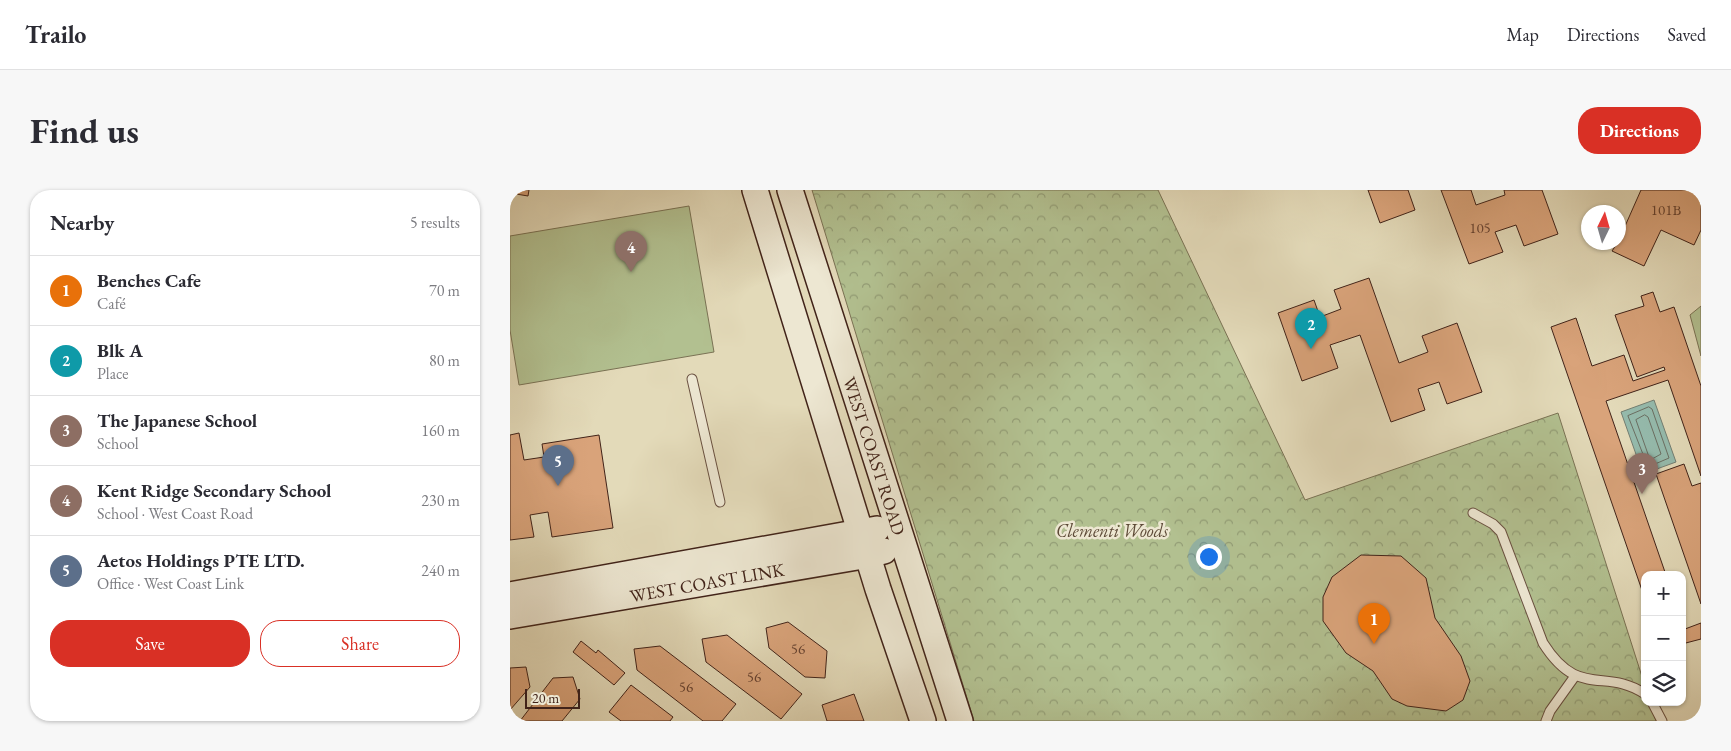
<!DOCTYPE html>
<html lang="en">
<head>
<meta charset="utf-8">
<style>
	:root { --surface:#fff; --page:#f7f7f7; --text:#2b2b33; --muted:#7c7c81; --line:#e1e1e2; --accent:#d93025 }
	body { margin:0; font-family:"EB Garamond",serif; background:var(--page); color:var(--text) }
	.controls { position:absolute; right:15px; bottom:15px; display:grid; overflow:hidden; border-radius:10px; box-shadow:0 1px 4px #0004 }
	.controls button { width:45px; height:45px; display:grid; place-items:center; padding:0; border:0; border-bottom:1px solid var(--line); background:var(--surface); color:var(--text); font:25px sans-serif }
	.compass { position:absolute; left:1071px; top:15px; width:45px; height:45px; border-radius:50%; background:var(--surface); box-shadow:0 1px 4px #0004; rotate:5deg }
	.scale { position:absolute; left:15px; bottom:12px; width:55px; box-sizing:border-box; padding-left:5px; border:2px solid #412319; border-top:0; font-size:14px; line-height:18px; white-space:nowrap; color:#412319; -webkit-text-stroke:4px #ede7d2; paint-order:stroke }
	.you { position:absolute; left:698px; top:366px; width:18px; height:18px; margin:-12px; border:4px solid #fff; border-radius:50%; background:#1a73e8; box-shadow:0 0 0 8px #1a73e833 }
	.badge { display:grid; place-items:center; width:32px; height:32px; border-radius:50%; background:var(--accent); color:#fff; font-size:16px; font-weight:700 }
	.pin { position:absolute; translate:-50% -41px; filter:drop-shadow(0 1px 2px #0008) }
	.pin::after { content:''; position:absolute; top:26px; width:18px; height:15px; background:inherit; clip-path:polygon(0 0,100% 0,50% 100%) }
	.list { margin:0; padding:0; list-style:none }
	h2 { display:flex; justify-content:space-between; align-items:center; height:65px; margin:0; padding:0 20px; font-size:21px }
	h2 small { font-size:16px; font-weight:400; color:var(--muted) }
	.list li { display:grid; grid-template-columns:32px 1fr auto; gap:15px; align-items:center; box-sizing:border-box; height:70px; padding:0 20px; border-top:1px solid var(--line) }
	.list b { display:block; font-size:19px; white-space:nowrap }
	.list p { margin:0; font-size:16px; white-space:nowrap; color:var(--muted) }
	.list em { font-size:16px; font-style:normal; color:var(--muted) }
	.actions { display:flex; gap:10px; padding:15px 20px }
	.actions a { flex:1; padding:11px 0; border:1px solid var(--accent); border-radius:20px; text-align:center; font-size:18px; color:var(--accent) }
	.actions .main { background:var(--accent); color:#fff }
	.icon { flex:none; width:28px; height:28px; fill:none; stroke:currentColor; stroke-width:2; stroke-linecap:round; stroke-linejoin:round }
	.map { position:relative; flex:none; width:1191px; height:531px; overflow:hidden; border-radius:20px }
	header { display:flex; align-items:center; gap:30px; box-sizing:border-box; height:70px; padding:0 25px; background:var(--surface); border-bottom:1px solid var(--line) }
	header strong { font-size:24px }
	nav { display:flex; gap:28px; margin-inline-start:auto; font-size:18px }
	.intro { display:flex; align-items:center; justify-content:space-between; box-sizing:border-box; height:120px; padding:0 30px }
	h1 { margin:0; font-size:35px }
	.button { padding:12px 22px; border-radius:20px; background:var(--accent); color:#fff; font-size:18px; font-weight:700 }
	main { display:flex; gap:30px; padding:0 30px }
	aside { flex:1; background:var(--surface); border-radius:20px; box-shadow:0 1px 4px #0004 }
	.map>svg:first-child { display:block }
</style>
</head>
<body>
<header>
<strong>Trailo</strong>
<nav><a>Map</a><a>Directions</a><a>Saved</a></nav>
</header>
<div class="intro"><h1>Find us</h1><a class="button">Directions</a></div>
<main>
<aside>
<h2>Nearby<small>5 results</small></h2>
<ul class="list">
<li><span class="badge" style="background:#e8710a">1</span><div><b>Benches Cafe</b><p>Café</p></div><em>70 m</em></li>
<li><span class="badge" style="background:#0f9aa8">2</span><div><b>Blk A</b><p>Place</p></div><em>80 m</em></li>
<li><span class="badge" style="background:#8d6e63">3</span><div><b>The Japanese School</b><p>School</p></div><em>160 m</em></li>
<li><span class="badge" style="background:#8d6e63">4</span><div><b>Kent Ridge Secondary School</b><p>School · West Coast Road</p></div><em>230 m</em></li>
<li><span class="badge" style="background:#5c6f8a">5</span><div><b>Aetos Holdings PTE LTD.</b><p>Office · West Coast Link</p></div><em>240 m</em></li>
</ul>
<div class="actions"><a class="main">Save</a><a>Share</a></div>
</aside>
<div class="map">
<svg width="1191" height="531" viewBox="0 0 1191 531">
	<defs>
		<pattern id="forest-crowns" width="20" height="18" patternUnits="userSpaceOnUse" patternTransform="scale(1.25)"><rect width="20" height="18" fill="#b2c090"/><path d="M2 6a3 3 0 1 1 6 0M12 15a3 3 0 1 1 6 0" fill="none" stroke="#929c75"/></pattern>
	</defs>
	<rect width="100%" height="100%" fill="#e3dab9"/>
	<filter id="stains"><feTurbulence type="fractalNoise" baseFrequency=".004" numOctaves="4"/><feColorMatrix values="0 0 0 0 .2 0 0 0 0 .09 0 0 0 0 .02 0 0 0 .5 -.17"/></filter>
	<radialGradient id="worn" r=".72"><stop offset=".6" stop-color="#630" stop-opacity="0"/><stop offset="1" stop-color="#630" stop-opacity=".3"/></radialGradient>
	<g fill="#b2c090" stroke="#7a7254">
		<path d="M 179,16 L 204,162 L 9,195 L 0,140 L 0,46 Z"/>
		<path d="M 1191,116 L 1191,166 L 1180,125 Z"/>
	</g>
	<path fill="url(#forest-crowns)" stroke="#7a7254" d="M 302,0 L 648,0 L 795,310 L 1048,223 L 1135,496 L 1135,512 L 1140,512 L 1146,531 L 464,531 Z"/>
	<path fill="#95bbad" stroke="#737e72" d="M 1144,210 L 1166,272 L 1133,284 L 1111,222 Z"/>
	<g fill="none" stroke-linecap="round" stroke-linejoin="round">
		<g stroke="#6b6f63" stroke-width="1">
			<path d="M 1139,217 L 1142,219 L 1159,268 L 1138,277 L 1118,226 Z"/>
			<path d="M 1135,225 L 1138,227 L 1151,264 L 1142,269 L 1139,267 L 1126,230 Z"/>
		</g>
	</g>
	<g fill="#d9a37a" stroke="#412319">
		<path d="M 0,0 L 19,0 L 18,6 L 0,3 Z"/>
		<path d="M 858,0 L 898,0 L 905,20 L 870,33 Z"/>
		<path d="M 931,0 L 961,0 L 966,15 L 995,5 L 994,0 L 1032,0 L 1048,44 L 1014,56 L 1006,35 L 985,42 L 993,62 L 959,74 Z"/>
		<path d="M 1131,0 L 1191,0 L 1191,40 L 1184,55 L 1151,40 L 1134,76 L 1102,61 L 1108,52 Z"/>
		<path d="M 859,88 L 889,173 L 918,162 L 912,146 L 947,133 L 972,202 L 937,214 L 929,192 L 908,199 L 915,220 L 881,232 L 850,145 L 820,155 L 828,178 L 792,191 L 768,123 L 804,110 L 810,127 L 831,119 L 824,100 Z"/>
		<path d="M 1143,102 L 1150,122 L 1164,117 L 1191,196 L 1191,286 L 1158,190 L 1096,211 L 1156,385 L 1135,385 L 1135,409 L 1041,137 L 1066,128 L 1082,176 L 1114,165 L 1123,191 L 1155,180 L 1154,177 L 1127,187 L 1105,125 L 1134,116 L 1131,106 Z"/>
		<path d="M 9,243 L 14,270 L 34,267 L 32,254 L 89,245 L 103,338 L 42,347 L 38,322 L 20,325 L 24,347 L 0,350 L 0,245 Z"/>
		<path d="M 1174,274 L 1182,296 L 1191,293 L 1191,414 L 1146,284 Z"/>
		<path d="M 851,365 L 891,366 L 916,388 L 925,428 L 951,466 L 960,491 L 953,510 L 936,521 L 897,516 L 882,509 L 863,481 L 836,463 L 813,431 L 813,407 L 822,387 Z"/>
		<path d="M 1172,431 L 1175,439 L 1191,433 L 1191,449 L 1172,454 Z"/>
		<path d="M 278,432 L 317,461 L 315,488 L 295,487 L 259,458 L 256,438 Z"/>
		<path d="M 217,445 L 292,504 L 271,529 L 196,472 L 192,449 Z"/>
		<path d="M 71,451 L 86,463 L 88,460 L 115,483 L 104,495 L 63,462 Z"/>
		<path d="M 150,456 L 226,514 L 212,531 L 193,531 L 127,480 L 124,459 Z"/>
		<path d="M 16,477 L 20,497 L 0,520 L 0,478 Z"/>
		<path d="M 63,487 L 70,509 L 52,531 L 10,531 L 43,488 Z"/>
		<path d="M 121,495 L 163,527 L 160,531 L 111,531 L 99,522 Z"/>
		<path d="M 344,504 L 354,531 L 317,531 L 312,515 Z"/>
	</g>
	<g fill="none" stroke-linecap="round" stroke-linejoin="round">
		<g stroke="#6a5141" stroke-width="11">
			<g id="service">
				<path d="M 182,189 L 210,312"/>
				<path d="M 963,323 L 983,334 L 991,342 L 1033,453 C 1069,510 1095,477 1135,504"/>
				<path d="M 1142,512 L 1152,531"/>
				<path d="M 1036,531 L 1040,521 L 1065,486"/>
			</g>
		</g>
		<g stroke="#412319" stroke-width="28">
			<g id="secondary">
				<path d="M 245,0 L 368,399 L 413,531"/>
				<path d="M 280,0 L 450,531"/>
				<path d="M 0,405 L 367,339"/>
				<path d="M 0,426 L 359,365 L 374,361"/>
			</g>
		</g>
		<use href="#service" stroke="#ede7d2" stroke-width="9"/>
		<use href="#secondary" stroke="#ede7d2" stroke-width="25"/>
	</g>
	<g text-anchor="middle" stroke-width="5" stroke-linejoin="round" paint-order="stroke">
		<g font-size="15" fill="#674331">
			<text x="1156" y="25">101B</text>
			<text x="970" y="43">105</text>
			<text x="288" y="464">56</text>
			<text x="244" y="492">56</text>
			<text x="176" y="502">56</text>
		</g>
		<g font-size="18" fill="#412319" stroke="#ede7d2">
			<text transform="translate(364 266) rotate(72)" y="6">WEST COAST ROAD</text>
			<text transform="translate(197 393) rotate(-10)" y="6">WEST COAST LINK</text>
		</g>
		<g font-size="18" font-style="italic" fill="#5d4a37" stroke="#ede7d2">
			<text x="602" y="347">Clementi Woods</text>
		</g>
	</g>
	<rect width="100%" height="100%" filter="url(#stains)"/>
	<rect width="100%" height="100%" fill="url(#worn)"/>
</svg>
<div class="controls">
<button>+</button>
<button>−</button>
<button><svg class="icon" aria-label="layers" viewBox="0 0 24 24"><path d="M12 4l9 5-9 5-9-5zM3 14l9 5 9-5"/></svg></button>
</div>
<svg class="compass" viewBox="-18 -18 36 36"><path d="M0-13l5 13h-10z" fill="#e53935"/><path d="M0 13l5-13h-10z" fill="#7c7c81"/></svg>
<div class="scale">20 m</div>
<div class="you"></div>
<div class="pin badge" style="left:864px;top:454px;background:#e8710a">1</div>
<div class="pin badge" style="left:801px;top:159px;background:#0f9aa8">2</div>
<div class="pin badge" style="left:1132px;top:304px;background:#8d6e63">3</div>
<div class="pin badge" style="left:121px;top:82px;background:#8d6e63">4</div>
<div class="pin badge" style="left:48px;top:296px;background:#5c6f8a">5</div>
</div>
</main>
</body>
</html>
